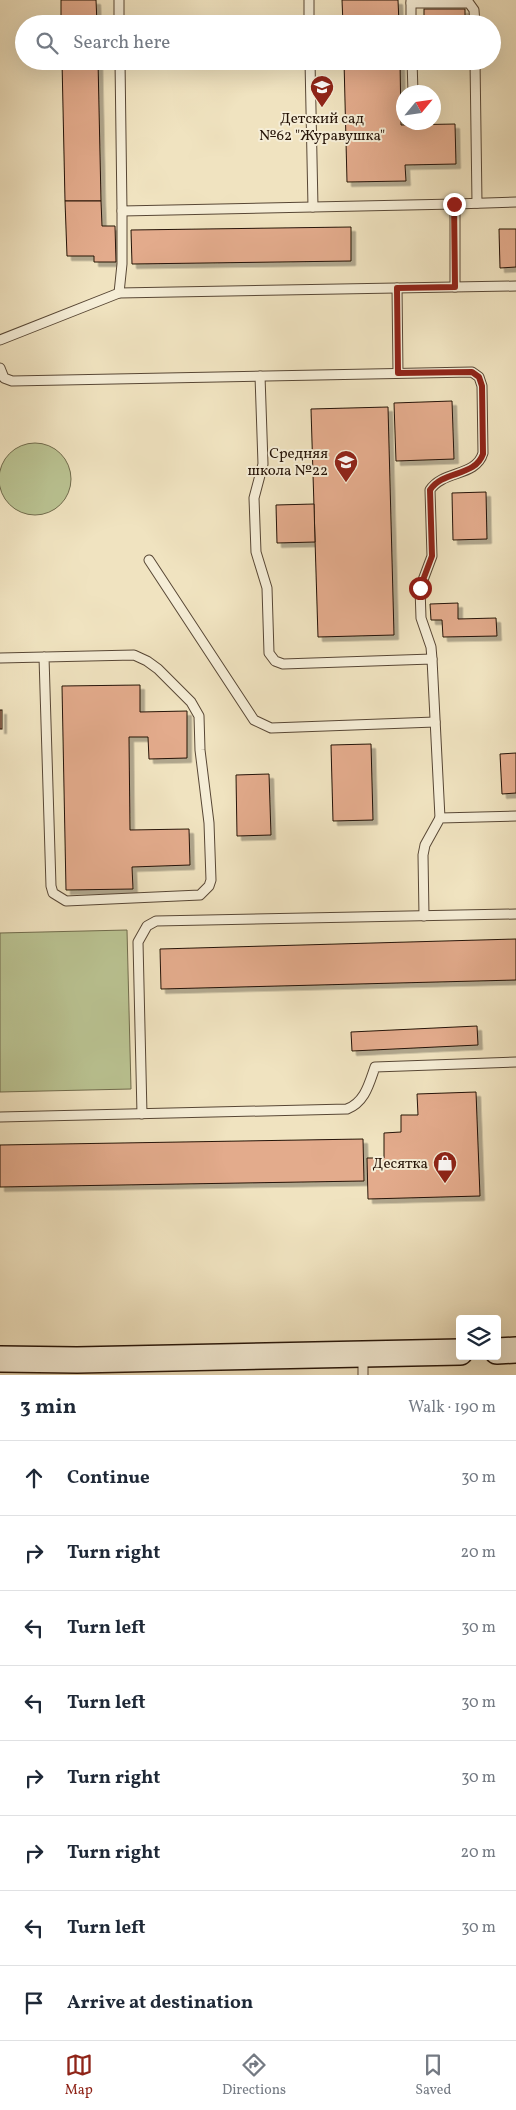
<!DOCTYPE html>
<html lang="en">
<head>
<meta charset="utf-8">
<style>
	:root { --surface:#fff; --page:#f2f2f3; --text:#1f2937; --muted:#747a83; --line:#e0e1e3; --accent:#8f2418 }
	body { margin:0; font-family:Vollkorn,serif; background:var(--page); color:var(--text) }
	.controls { position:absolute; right:15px; bottom:15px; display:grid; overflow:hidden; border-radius:5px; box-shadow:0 5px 20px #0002 }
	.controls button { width:45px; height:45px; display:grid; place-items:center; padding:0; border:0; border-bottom:1px solid var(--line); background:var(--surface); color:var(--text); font:25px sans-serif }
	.compass { position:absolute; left:396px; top:85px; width:45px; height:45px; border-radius:50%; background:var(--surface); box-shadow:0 5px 20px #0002; rotate:61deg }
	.stop { position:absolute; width:15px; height:15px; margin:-11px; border:4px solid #8f2418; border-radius:50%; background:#fff }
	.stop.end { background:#8f2418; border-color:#fff; box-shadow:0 1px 5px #0008 }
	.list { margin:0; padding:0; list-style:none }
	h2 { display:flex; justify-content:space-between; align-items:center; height:65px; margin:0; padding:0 20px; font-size:21px }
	h2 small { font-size:16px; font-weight:400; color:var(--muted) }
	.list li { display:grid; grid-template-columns:32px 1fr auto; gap:15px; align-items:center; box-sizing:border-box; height:75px; padding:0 20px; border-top:1px solid var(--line) }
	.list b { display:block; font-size:19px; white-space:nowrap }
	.list em { font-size:16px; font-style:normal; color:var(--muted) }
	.icon { flex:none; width:28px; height:28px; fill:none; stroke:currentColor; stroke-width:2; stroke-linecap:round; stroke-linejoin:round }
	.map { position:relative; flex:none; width:516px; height:1375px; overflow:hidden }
	.search { position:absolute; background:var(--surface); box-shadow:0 5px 20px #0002; left:15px; right:15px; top:15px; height:55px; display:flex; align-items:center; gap:12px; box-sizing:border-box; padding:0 18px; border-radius:28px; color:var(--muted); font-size:19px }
	.sheet { height:665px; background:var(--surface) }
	nav { display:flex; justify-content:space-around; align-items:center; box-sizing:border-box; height:70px; border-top:1px solid var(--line); background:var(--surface); font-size:14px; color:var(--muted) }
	nav a { display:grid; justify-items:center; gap:2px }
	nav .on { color:var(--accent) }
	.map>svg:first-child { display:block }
</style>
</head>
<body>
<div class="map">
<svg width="516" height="1375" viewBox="0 0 516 1375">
	<defs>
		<filter id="shadow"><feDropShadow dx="4.5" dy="4.5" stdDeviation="0" flood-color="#0004"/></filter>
	</defs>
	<rect width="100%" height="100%" fill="#f0e3c0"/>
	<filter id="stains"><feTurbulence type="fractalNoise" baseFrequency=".004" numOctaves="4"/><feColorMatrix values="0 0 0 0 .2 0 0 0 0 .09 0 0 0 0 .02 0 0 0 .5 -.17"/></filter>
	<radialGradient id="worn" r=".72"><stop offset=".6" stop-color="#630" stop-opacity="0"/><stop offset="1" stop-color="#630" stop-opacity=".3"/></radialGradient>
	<g fill="#bac392" stroke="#706b4c">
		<circle cx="35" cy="479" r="36"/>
		<path d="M 127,930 L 131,1089 L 0,1092 L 0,933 Z"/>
	</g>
	<g fill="#e3ab8c" stroke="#251307" filter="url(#shadow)">
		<path d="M 61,0 L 96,0 L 97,24 L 61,24 Z"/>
		<path d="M 342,0 L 398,0 L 399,24 L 343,24 Z"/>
		<rect x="424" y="9" width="41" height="15"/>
		<path d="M 62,61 L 98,61 L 101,201 L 65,201 Z"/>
		<path d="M 344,61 L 400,61 L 401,125 L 455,124 L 456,164 L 405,165 L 406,181 L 347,182 Z"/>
		<path d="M 65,201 L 101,201 L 102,226 L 115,226 L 116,262 L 94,262 L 94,256 L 67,256 Z"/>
		<path d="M 351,227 L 351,261 L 132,264 L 131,230 Z"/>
		<path d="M 499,229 L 516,229 L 516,267 L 500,268 Z"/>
		<path d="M 452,401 L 454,459 L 396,461 L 394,403 Z"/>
		<path d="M 388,407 L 394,635 L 318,637 L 311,409 Z"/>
		<path d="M 486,492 L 487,539 L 453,540 L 452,493 Z"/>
		<path d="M 314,504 L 315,542 L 277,543 L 276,505 Z"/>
		<path d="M 458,603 L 458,619 L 496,618 L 497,636 L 443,637 L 442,620 L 431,620 L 430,604 Z"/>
		<path d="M 140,685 L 140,712 L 187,711 L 187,758 L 149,759 L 148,737 L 129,737 L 130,830 L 189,829 L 190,865 L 132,867 L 133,889 L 66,890 L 62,686 Z"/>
		<rect x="0" y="710" width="2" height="19"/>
		<path d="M 371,744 L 373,820 L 333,821 L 331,745 Z"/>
		<path d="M 516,753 L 516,793 L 502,794 L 500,754 Z"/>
		<path d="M 269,774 L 271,835 L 237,836 L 236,775 Z"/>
		<path d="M 516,939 L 516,980 L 161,989 L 160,949 Z"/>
		<path d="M 477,1026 L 478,1045 L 352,1051 L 351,1032 Z"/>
		<path d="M 476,1092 L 480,1196 L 368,1199 L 367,1158 L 384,1158 L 384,1133 L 401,1132 L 401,1115 L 418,1115 L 417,1094 Z"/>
		<path d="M 363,1139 L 364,1181 L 0,1187 L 0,1145 Z"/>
	</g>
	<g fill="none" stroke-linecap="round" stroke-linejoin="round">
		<g stroke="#584735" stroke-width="11">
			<g id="service">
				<path d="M 119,0 L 119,24"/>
				<path d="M 309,0 L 309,24"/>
				<path d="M 411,0 L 411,24"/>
				<path d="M 411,3 L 469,3 L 474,10 L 475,24"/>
				<path d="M 120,61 L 122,211 L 455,204 L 455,287"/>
				<path d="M 310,61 L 313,207"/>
				<path d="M 412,61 L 413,92"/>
				<path d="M 475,61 L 477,203"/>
				<path d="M 455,204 L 516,202"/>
				<path d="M 397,288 L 398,373"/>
				<path d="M 119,293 L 122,264 L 122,211"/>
				<path d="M 0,340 L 119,293 L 516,286"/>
				<path d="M 0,368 L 4,378 L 12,381 L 472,372 L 479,377 L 482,386 L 483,453 C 476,477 443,470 430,490 L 432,556 L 420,588 L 421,618 L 431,647 L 432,659"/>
				<path d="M 260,376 L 263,464 L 254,498 L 256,552 L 267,588 L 269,653 L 275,661 L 283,664 L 432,659 L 440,818"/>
				<path d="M 149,560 L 254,720 L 271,728 L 435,722"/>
				<path d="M 0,658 L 134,655 L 147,661 L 158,669 L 191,702 L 199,716 L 200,750 L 209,823 L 211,880 L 209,886 L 200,895 L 66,901 L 53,893 L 51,886 L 44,657"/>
				<path d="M 424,916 L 423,855 L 425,845 L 440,818 L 516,816"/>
				<path d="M 142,1114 L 138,942 L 147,926 L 156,921 L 516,914"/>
				<path d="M 0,1117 L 347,1109 C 365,1102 369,1084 375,1067 L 516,1062"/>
				<path d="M 363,1355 L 363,1375"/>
			</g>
		</g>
		<g stroke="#251307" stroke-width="28">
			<g id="secondary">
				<path d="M 497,1351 L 516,1350"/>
				<path d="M 0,1359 L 77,1360 L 460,1352"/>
			</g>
		</g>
		<use href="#service" stroke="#f5edd6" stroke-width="9"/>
		<use href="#secondary" stroke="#f5edd6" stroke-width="25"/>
	</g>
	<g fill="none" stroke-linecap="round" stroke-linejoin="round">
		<path stroke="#8f2418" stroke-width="6" d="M 420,588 L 432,556 L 430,490 C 443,470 475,477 483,454 L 482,386 L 479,377 L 472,372 L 398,373 L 397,288 L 455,287 L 454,204"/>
	</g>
	<defs>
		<g id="school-pin" transform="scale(1.25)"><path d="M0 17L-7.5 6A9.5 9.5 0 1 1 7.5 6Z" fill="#8f2418" stroke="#f5edd6"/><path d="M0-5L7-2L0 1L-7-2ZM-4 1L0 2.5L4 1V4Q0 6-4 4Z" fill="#fff"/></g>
		<g id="shop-pin" transform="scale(1.25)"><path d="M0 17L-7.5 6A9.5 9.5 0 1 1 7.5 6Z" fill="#8f2418" stroke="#f5edd6"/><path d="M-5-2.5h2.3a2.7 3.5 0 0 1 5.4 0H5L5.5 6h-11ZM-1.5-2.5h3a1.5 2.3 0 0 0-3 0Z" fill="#fff"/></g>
	</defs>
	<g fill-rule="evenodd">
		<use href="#school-pin" x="322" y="87"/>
		<use href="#school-pin" x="346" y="462"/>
		<use href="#shop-pin" x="445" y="1163"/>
	</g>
	<g text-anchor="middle" stroke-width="4" stroke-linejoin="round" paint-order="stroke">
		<g font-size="15" fill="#251307" stroke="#f5edd6" text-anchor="end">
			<text x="322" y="123" text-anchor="middle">Детский сад<tspan x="322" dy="17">№62 "Журавушка"</tspan></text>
			<text x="328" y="458">Средняя<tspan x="328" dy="17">школа №22</tspan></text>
			<text x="428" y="1168">Десятка</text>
		</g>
	</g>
	<rect width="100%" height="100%" filter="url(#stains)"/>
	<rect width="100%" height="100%" fill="url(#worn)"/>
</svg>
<div class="controls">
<button><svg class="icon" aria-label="layers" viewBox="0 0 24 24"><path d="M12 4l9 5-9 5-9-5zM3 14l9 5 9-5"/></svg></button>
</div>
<svg class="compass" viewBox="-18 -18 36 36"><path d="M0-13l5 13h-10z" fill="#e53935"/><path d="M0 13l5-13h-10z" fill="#747a83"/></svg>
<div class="stop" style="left:420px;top:588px"></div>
<div class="stop end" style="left:454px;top:204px"></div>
<div class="search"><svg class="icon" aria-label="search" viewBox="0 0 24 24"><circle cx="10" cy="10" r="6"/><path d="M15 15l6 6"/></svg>Search here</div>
</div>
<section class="sheet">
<h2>3 min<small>Walk · 190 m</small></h2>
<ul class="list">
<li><svg class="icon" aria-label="ahead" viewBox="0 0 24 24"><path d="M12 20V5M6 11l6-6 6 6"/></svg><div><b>Continue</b></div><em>30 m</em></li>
<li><svg class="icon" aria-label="right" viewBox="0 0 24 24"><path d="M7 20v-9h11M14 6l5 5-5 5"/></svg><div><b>Turn right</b></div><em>20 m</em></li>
<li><svg class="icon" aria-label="left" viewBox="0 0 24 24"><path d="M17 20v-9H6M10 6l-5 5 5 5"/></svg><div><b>Turn left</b></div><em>30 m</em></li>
<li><svg class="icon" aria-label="left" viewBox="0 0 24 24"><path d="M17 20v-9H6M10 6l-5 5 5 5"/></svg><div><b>Turn left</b></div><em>30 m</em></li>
<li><svg class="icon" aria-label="right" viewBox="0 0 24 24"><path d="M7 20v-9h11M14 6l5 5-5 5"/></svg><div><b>Turn right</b></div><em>30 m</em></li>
<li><svg class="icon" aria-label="right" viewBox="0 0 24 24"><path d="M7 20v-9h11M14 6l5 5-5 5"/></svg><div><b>Turn right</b></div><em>20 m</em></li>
<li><svg class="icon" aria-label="left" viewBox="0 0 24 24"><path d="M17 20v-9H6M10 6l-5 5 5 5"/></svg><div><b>Turn left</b></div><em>30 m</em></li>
<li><svg class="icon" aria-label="arrive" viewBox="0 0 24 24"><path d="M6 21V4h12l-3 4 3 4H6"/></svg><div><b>Arrive at destination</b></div></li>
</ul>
</section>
<nav>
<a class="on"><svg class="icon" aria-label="map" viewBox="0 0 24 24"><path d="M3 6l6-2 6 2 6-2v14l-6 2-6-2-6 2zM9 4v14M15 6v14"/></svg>Map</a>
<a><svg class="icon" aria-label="directions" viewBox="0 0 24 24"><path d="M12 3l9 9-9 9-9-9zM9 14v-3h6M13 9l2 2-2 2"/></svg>Directions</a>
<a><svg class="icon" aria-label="saved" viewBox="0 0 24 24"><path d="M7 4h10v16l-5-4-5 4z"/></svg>Saved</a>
</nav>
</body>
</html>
